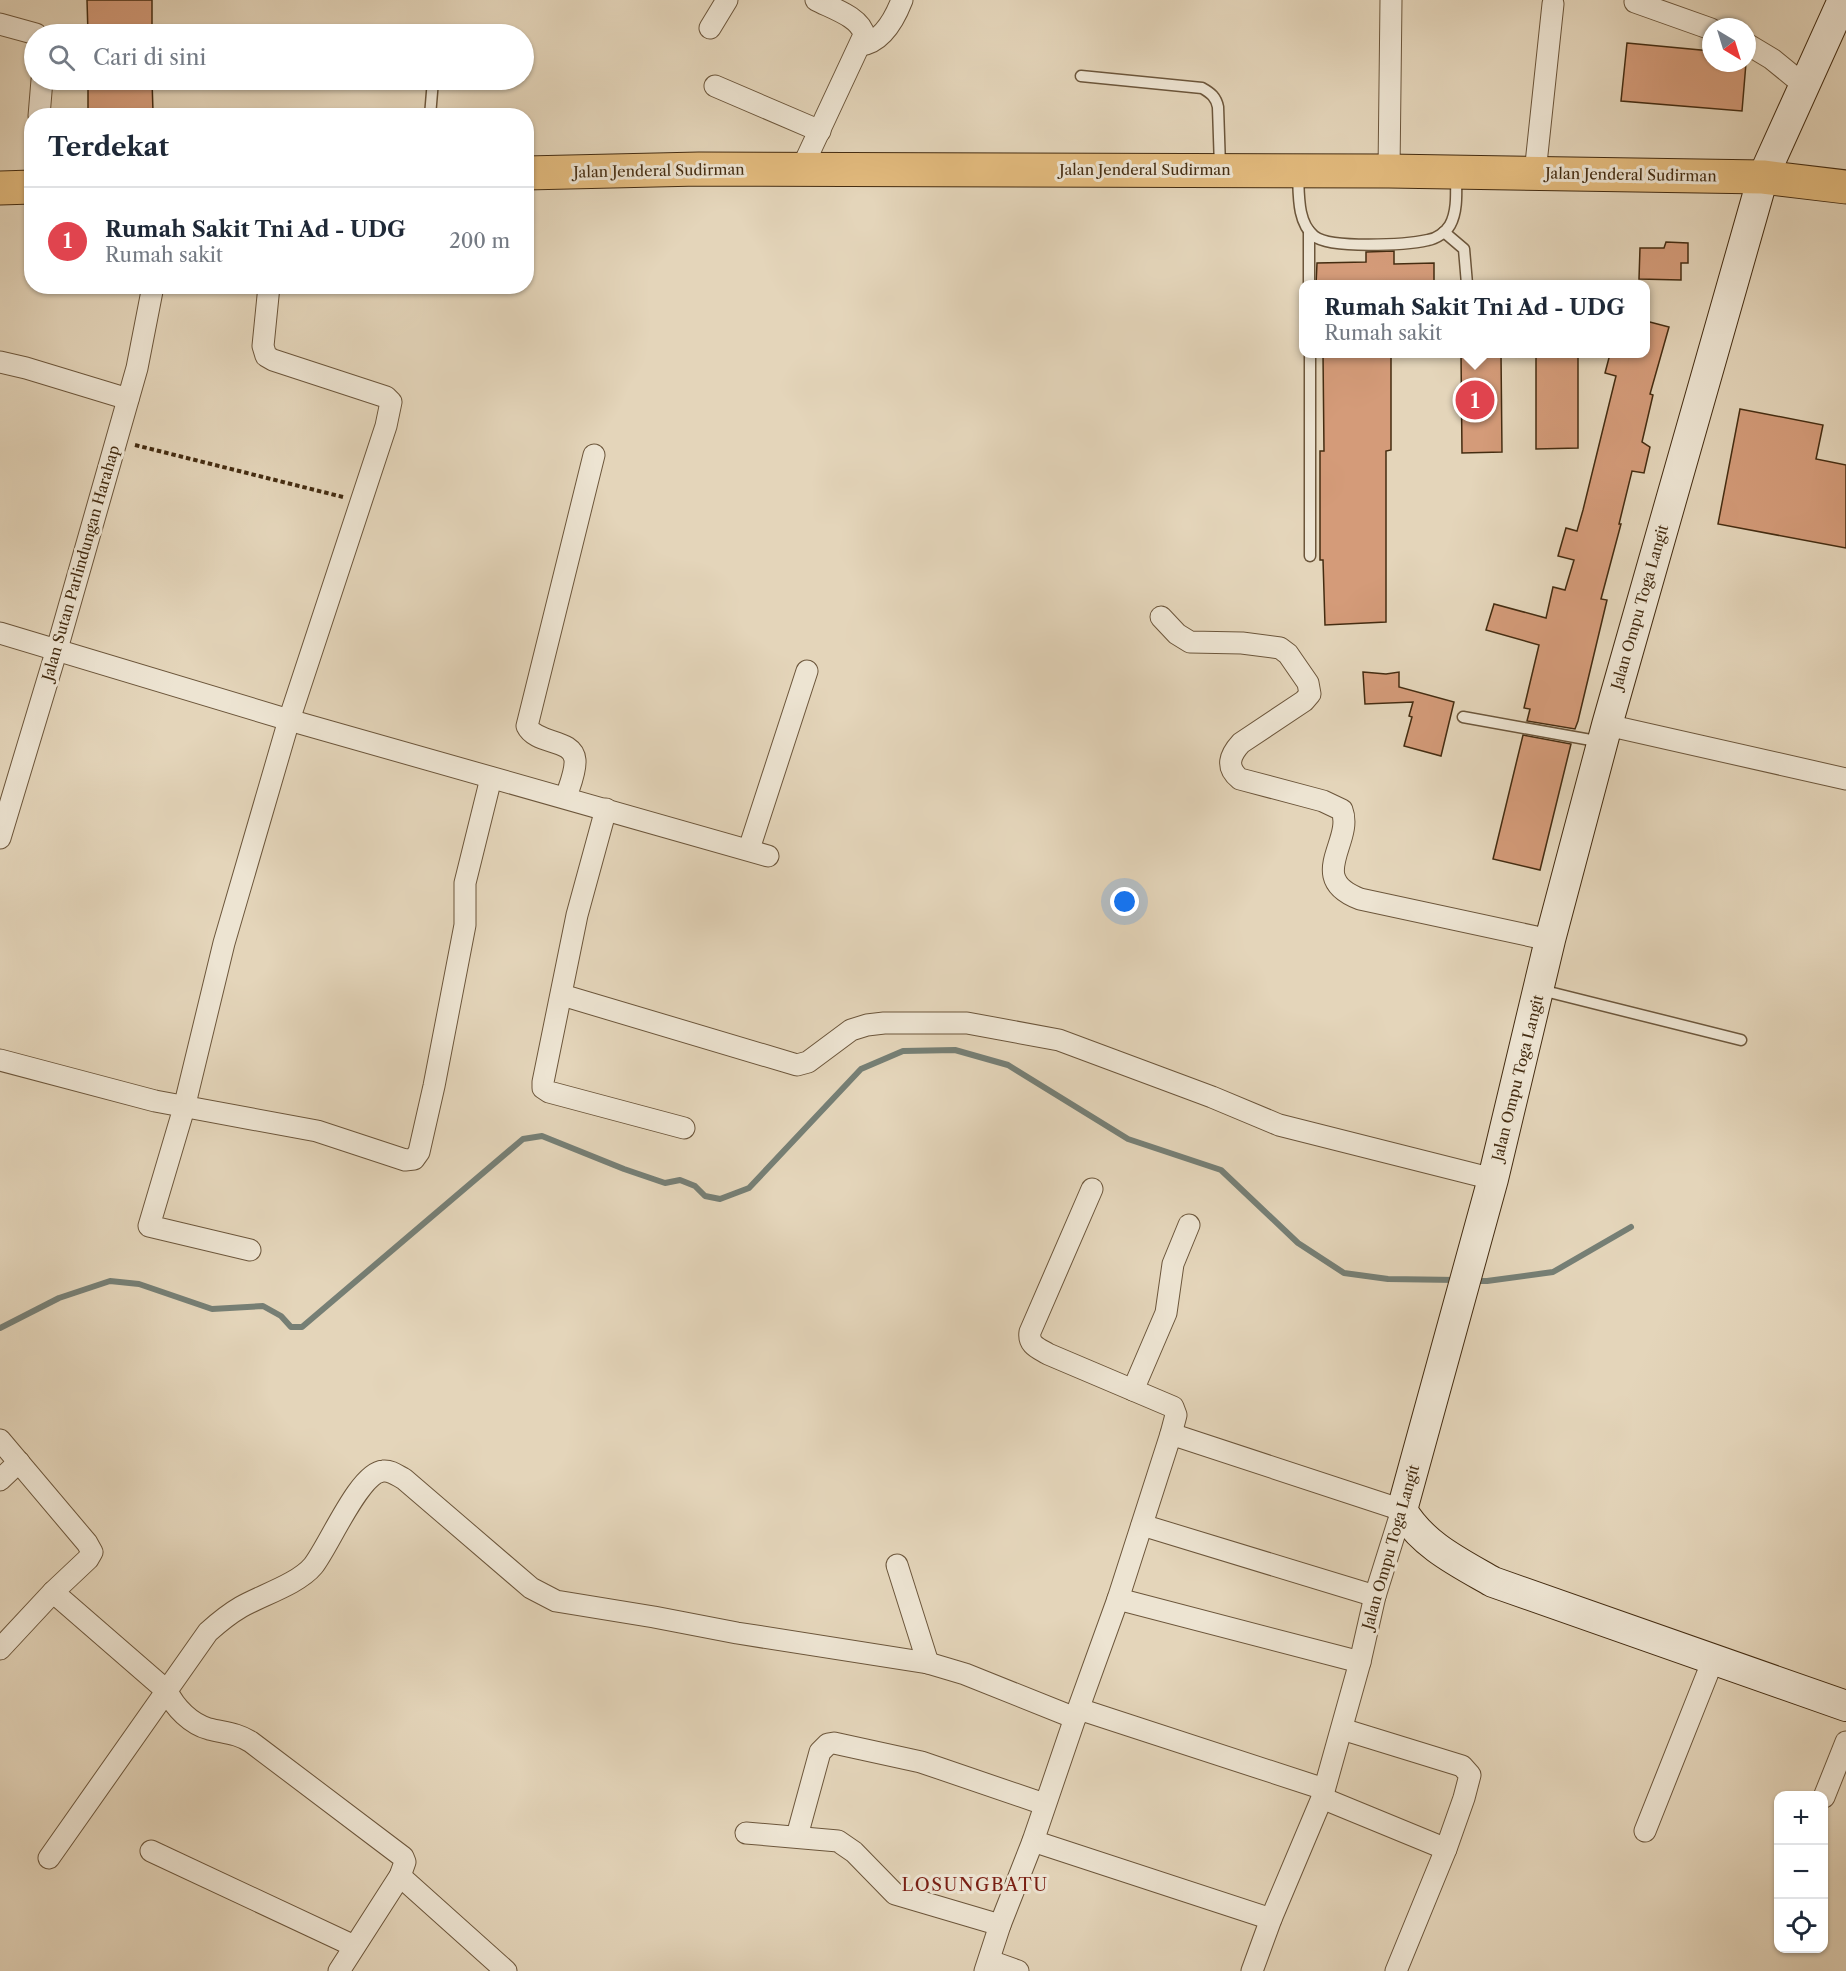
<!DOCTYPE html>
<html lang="id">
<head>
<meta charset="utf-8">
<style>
	:root { --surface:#fff; --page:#f2f2f3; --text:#1f2937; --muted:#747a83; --line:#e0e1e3; --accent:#b45309 }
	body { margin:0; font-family:"Libre Caslon Text",serif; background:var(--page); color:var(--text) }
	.controls { position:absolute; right:18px; bottom:18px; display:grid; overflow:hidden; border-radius:12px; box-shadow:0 2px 4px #0004 }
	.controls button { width:54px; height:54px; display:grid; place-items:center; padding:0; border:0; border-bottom:2px solid var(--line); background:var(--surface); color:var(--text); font:30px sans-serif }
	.compass { position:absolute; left:1702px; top:18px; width:54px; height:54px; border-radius:50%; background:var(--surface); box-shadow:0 2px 4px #0004; rotate:142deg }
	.you { position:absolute; left:1125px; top:902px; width:21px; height:21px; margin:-15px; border:4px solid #fff; border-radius:50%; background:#1a73e8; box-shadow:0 0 0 9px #1a73e833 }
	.badge { display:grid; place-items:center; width:39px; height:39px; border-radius:50%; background:var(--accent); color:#fff; font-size:20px; font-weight:700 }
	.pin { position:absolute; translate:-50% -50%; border:3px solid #fff; box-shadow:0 2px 6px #0006 }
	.popup { position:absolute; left:1299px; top:280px; width:351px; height:78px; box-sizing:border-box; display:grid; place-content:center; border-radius:12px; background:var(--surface); filter:drop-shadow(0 2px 4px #0005); font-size:20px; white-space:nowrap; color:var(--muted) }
	.popup b { font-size:22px; color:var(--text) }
	.popup::after { content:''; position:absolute; left:50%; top:100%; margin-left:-12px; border:12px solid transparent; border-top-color:var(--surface) }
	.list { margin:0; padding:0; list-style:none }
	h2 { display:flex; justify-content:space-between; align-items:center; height:78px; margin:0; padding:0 24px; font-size:26px }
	h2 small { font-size:20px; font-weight:400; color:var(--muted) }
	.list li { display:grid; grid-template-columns:39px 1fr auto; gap:18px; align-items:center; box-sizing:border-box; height:108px; padding:0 24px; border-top:2px solid var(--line) }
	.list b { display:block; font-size:22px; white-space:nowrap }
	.list p { margin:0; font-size:20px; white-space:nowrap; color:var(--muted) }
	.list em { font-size:20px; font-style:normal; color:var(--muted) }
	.icon { flex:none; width:33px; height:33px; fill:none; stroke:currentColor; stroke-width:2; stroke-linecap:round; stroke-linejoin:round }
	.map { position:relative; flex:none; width:1846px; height:1971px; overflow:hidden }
	.search { position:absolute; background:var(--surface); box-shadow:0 2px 4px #0004; left:24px; top:24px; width:510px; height:66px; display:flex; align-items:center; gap:15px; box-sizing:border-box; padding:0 21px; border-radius:33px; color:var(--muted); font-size:22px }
	.panel { position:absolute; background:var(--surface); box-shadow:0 2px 4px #0004; left:24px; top:108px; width:510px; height:186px; border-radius:24px }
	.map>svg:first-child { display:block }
</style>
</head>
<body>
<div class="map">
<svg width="1846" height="1971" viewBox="0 0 1846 1971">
	<rect width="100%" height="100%" fill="#e4d5ba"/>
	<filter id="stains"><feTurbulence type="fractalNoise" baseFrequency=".00333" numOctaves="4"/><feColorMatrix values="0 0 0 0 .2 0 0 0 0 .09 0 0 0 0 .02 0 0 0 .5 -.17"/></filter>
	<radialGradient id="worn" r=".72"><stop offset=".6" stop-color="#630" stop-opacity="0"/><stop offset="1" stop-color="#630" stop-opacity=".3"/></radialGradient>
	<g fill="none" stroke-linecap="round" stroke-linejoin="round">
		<g stroke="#767f75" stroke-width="6">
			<path d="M 1473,1281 L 1487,1281 L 1553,1272 L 1631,1227"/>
			<path d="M 0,1328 L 59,1298 L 110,1281 L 139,1284 L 212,1309 L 263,1306 L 281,1316 L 291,1327 L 302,1327 L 523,1139 L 542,1136 L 624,1169 L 665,1183 L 680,1180 L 695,1186 L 705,1196 L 720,1199 L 749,1188 L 861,1069 L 903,1051 L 955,1050 L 1008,1065 L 1128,1139 L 1221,1170 L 1298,1243 L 1344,1273 L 1388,1279 L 1457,1280"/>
		</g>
	</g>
	<g fill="#d49b79" stroke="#442c11" stroke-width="1.5">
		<path d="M 87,0 L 152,0 L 152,34 L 88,34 Z"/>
		<path d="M 1627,43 L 1711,51 L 1711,63 L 1746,63 L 1742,111 L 1621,101 Z"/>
		<path d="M 88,80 L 152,80 L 153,112 L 88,113 Z"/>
		<path d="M 1666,242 L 1688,243 L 1688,263 L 1681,263 L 1681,280 L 1639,279 L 1640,248 L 1664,248 Z"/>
		<path d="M 1394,251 L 1394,264 L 1434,263 L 1434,285 L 1316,285 L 1317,263 L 1366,262 L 1366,252 Z"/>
		<path d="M 1646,321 L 1669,327 L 1650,394 L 1653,395 L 1642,442 L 1650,447 L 1644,473 L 1632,471 L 1619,524 L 1621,524 L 1601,599 L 1607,600 L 1578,721 L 1575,729 L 1527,721 L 1530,709 L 1524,708 L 1539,645 L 1486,630 L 1494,604 L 1546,618 L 1553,587 L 1565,590 L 1574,560 L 1558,556 L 1566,528 L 1577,531 L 1583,510 L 1616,376 L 1605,373 L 1610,354 L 1646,354 Z"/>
		<path d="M 1323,354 L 1391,354 L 1391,450 L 1386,451 L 1386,622 L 1325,625 L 1323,560 L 1320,560 L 1320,451 L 1324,451 Z"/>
		<path d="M 1461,354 L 1501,354 L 1502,452 L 1462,453 Z"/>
		<path d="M 1536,354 L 1578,354 L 1578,448 L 1536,449 Z"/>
		<path d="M 1740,409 L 1823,425 L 1816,459 L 1846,465 L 1846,548 L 1718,524 Z"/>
		<path d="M 1363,672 L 1386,674 L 1399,672 L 1399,687 L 1454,702 L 1441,756 L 1404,746 L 1412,717 L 1409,716 L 1413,702 L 1365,704 Z"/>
		<path d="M 1523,735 L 1571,744 L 1540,870 L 1493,859 Z"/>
	</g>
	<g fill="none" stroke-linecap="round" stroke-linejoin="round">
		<g stroke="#6c563b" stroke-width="13">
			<g id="lane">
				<path d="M 1081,76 L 1202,88 C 1211,93 1216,97 1218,107 L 1220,167"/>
				<path d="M 430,116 L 433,80"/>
				<path d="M 1298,174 C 1299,194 1297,222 1314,236 C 1330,249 1406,245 1428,240 C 1436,239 1446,232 1450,225 C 1458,211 1456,190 1456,174"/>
				<path d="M 1309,231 L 1309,284"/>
				<path d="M 1444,232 L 1464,249 L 1467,284"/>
				<path d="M 1310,354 L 1310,556"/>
				<path d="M 1463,717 L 1602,742"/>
				<path d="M 1541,990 L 1741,1040"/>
			</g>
		</g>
		<g stroke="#6c563b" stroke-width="23">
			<g id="street">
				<path d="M 1635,2 L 1711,29"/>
				<path d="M 0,24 L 36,34"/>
				<path d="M 710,28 L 727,0"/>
				<path d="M 1747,44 L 1772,59 L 1805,86"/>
				<path d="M 861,45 C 883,42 895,18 902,0"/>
				<path d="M 715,86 L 820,131"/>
				<path d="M 39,116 L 42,80"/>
				<path d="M 801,170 L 864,35 C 861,17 831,8 816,0"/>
				<path d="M 1389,171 L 1391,0"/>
				<path d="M 1535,173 L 1553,4"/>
				<path d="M 0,362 L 26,368 L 128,399"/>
				<path d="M 1161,617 L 1177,634 L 1190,642 L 1242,643 L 1280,648 L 1288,654 L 1308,683 L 1310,694 L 1304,701 L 1241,743 C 1230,755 1225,767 1240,779 L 1323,801 L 1342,810 C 1354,842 1305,878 1360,899 L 1550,940"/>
				<path d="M 0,633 L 289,720 L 768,856"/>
				<path d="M 1607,725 L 1846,779"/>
				<path d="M 566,797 C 569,787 576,772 575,760 C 573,738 536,745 527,726 L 594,455"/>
				<path d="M 606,809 L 577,915 L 543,1082 L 543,1088 L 549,1092 L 684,1128"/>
				<path d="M 0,838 L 57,649 L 137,368 L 153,286"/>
				<path d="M 749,849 L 807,671"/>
				<path d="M 562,995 L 797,1065 L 808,1062 L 851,1030 L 867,1025 L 884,1023 L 967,1023 L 1059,1040 L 1212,1097 L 1279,1125 L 1493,1179"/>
				<path d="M 0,1060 L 155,1101 L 317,1131 L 405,1160 L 414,1159 L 419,1152 L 434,1086 L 465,925 L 465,883 L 491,778"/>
				<path d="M 1092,1189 L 1030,1332 C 1028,1345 1038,1348 1048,1354 L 1173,1407 L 1176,1415 L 1171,1434"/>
				<path d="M 250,1250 L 149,1226 L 184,1108 L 224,943 L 289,720 L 386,426 L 391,402 L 386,397 L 273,360 L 266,356 L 263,346 L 269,286"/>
				<path d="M 1133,1390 L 1166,1313 L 1173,1264 L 1189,1225"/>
				<path d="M 0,1440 L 87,1543 L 92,1552 L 88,1559 L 53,1592 L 0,1649"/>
				<path d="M 0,1480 L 19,1462"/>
				<path d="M 1142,1525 L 1375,1596"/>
				<path d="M 897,1565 L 928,1663"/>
				<path d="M 53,1592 L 167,1691 C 175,1708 191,1724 209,1729 C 225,1733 237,1733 251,1742 L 403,1857 L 405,1862 L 400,1876 L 339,1971"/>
				<path d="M 1118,1599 L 1360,1662"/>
				<path d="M 1079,1709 L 1324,1789"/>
				<path d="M 1342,1729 L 1462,1766 L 1470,1775 L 1464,1798 L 1446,1849 L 1396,1971"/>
				<path d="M 1824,1797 L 1846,1742"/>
				<path d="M 1322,1798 L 1446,1849"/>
				<path d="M 1645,1831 L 1713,1660"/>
				<path d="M 746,1833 L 838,1841 L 854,1852 L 895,1894 L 1000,1925"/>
				<path d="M 797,1836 L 820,1752 L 828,1744 L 834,1743 L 921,1762 L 1044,1804"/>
				<path d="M 1033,1841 L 1271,1919"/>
				<path d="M 151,1851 L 354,1946"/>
				<path d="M 49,1858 L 208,1632 C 218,1623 229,1614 241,1607 C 262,1595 298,1584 313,1566 C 329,1546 359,1473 383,1471 C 391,1470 398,1476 404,1479 L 531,1588 L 556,1601 L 654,1617 L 737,1633 L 928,1663 L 965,1674 L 1075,1718"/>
				<path d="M 400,1876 L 506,1971"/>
				<path d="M 990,1961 L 1018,1971"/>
				<path d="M 985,1971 L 1000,1925 L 1033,1841 L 1075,1718 L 1118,1599 L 1171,1434 L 1402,1510 L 1375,1596 L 1360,1662 L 1322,1798 L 1271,1919 L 1252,1971"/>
			</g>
		</g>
		<g stroke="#442c11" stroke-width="32">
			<path id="secondary" d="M 1843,0 L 1763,177 L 1607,725 L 1550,940 L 1493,1179 L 1402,1510 C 1422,1545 1460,1563 1493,1582 L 1846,1706"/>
		</g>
		<g stroke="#442c11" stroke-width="35">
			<g id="highway">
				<path d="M 526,173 L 699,169 L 1389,171 L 1763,177 L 1846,187"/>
				<path d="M 0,188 L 32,187"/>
			</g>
		</g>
		<path stroke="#442c11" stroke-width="4" stroke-dasharray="4.5 3" stroke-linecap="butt" d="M 135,445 L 343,497"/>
		<use href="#lane" stroke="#ede4d2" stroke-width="10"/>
		<use href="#street" stroke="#ede4d2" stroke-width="21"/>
		<use href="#secondary" stroke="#ede4d2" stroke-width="30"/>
		<use href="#highway" stroke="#e2ba7d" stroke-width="33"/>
	</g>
	<g text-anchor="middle" stroke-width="6" stroke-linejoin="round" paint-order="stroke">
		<g font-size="15" fill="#442c11" stroke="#ede4d2">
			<text x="1145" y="175">Jalan Jenderal Sudirman</text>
			<text transform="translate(659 171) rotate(-1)" y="5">Jalan Jenderal Sudirman</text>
			<text transform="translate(1631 175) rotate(1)" y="5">Jalan Jenderal Sudirman</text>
			<text transform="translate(81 563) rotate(-74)" y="5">Jalan Sutan Parlindungan Harahap</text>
			<text transform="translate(1640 607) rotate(-74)" y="5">Jalan Ompu Toga Langit</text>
			<text transform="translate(1518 1078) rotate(-76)" y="5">Jalan Ompu Toga Langit</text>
			<text transform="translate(1391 1547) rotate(-74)" y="5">Jalan Ompu Toga Langit</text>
		</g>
		<g font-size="18" letter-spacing="1.5" fill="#7a1f14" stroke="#ede4d2">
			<text x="975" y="1891">LOSUNGBATU</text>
		</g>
	</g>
	<rect width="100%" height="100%" filter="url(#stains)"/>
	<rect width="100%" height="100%" fill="url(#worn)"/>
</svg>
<div class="controls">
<button>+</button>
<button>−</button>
<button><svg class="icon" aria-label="locate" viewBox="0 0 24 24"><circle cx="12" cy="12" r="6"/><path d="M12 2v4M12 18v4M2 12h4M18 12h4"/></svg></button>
</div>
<svg class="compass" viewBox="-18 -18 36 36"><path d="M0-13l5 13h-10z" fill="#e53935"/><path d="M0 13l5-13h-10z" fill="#747a83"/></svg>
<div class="you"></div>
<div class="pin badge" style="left:1475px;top:400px;background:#e0444e">1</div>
<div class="popup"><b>Rumah Sakit Tni Ad - UDG</b>Rumah sakit</div>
<div class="search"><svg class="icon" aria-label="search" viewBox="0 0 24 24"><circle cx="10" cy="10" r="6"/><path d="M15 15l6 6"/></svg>Cari di sini</div>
<section class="panel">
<h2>Terdekat<small></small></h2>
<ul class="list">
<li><span class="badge" style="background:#e0444e">1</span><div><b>Rumah Sakit Tni Ad - UDG</b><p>Rumah sakit</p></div><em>200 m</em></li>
</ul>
</section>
</div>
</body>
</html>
